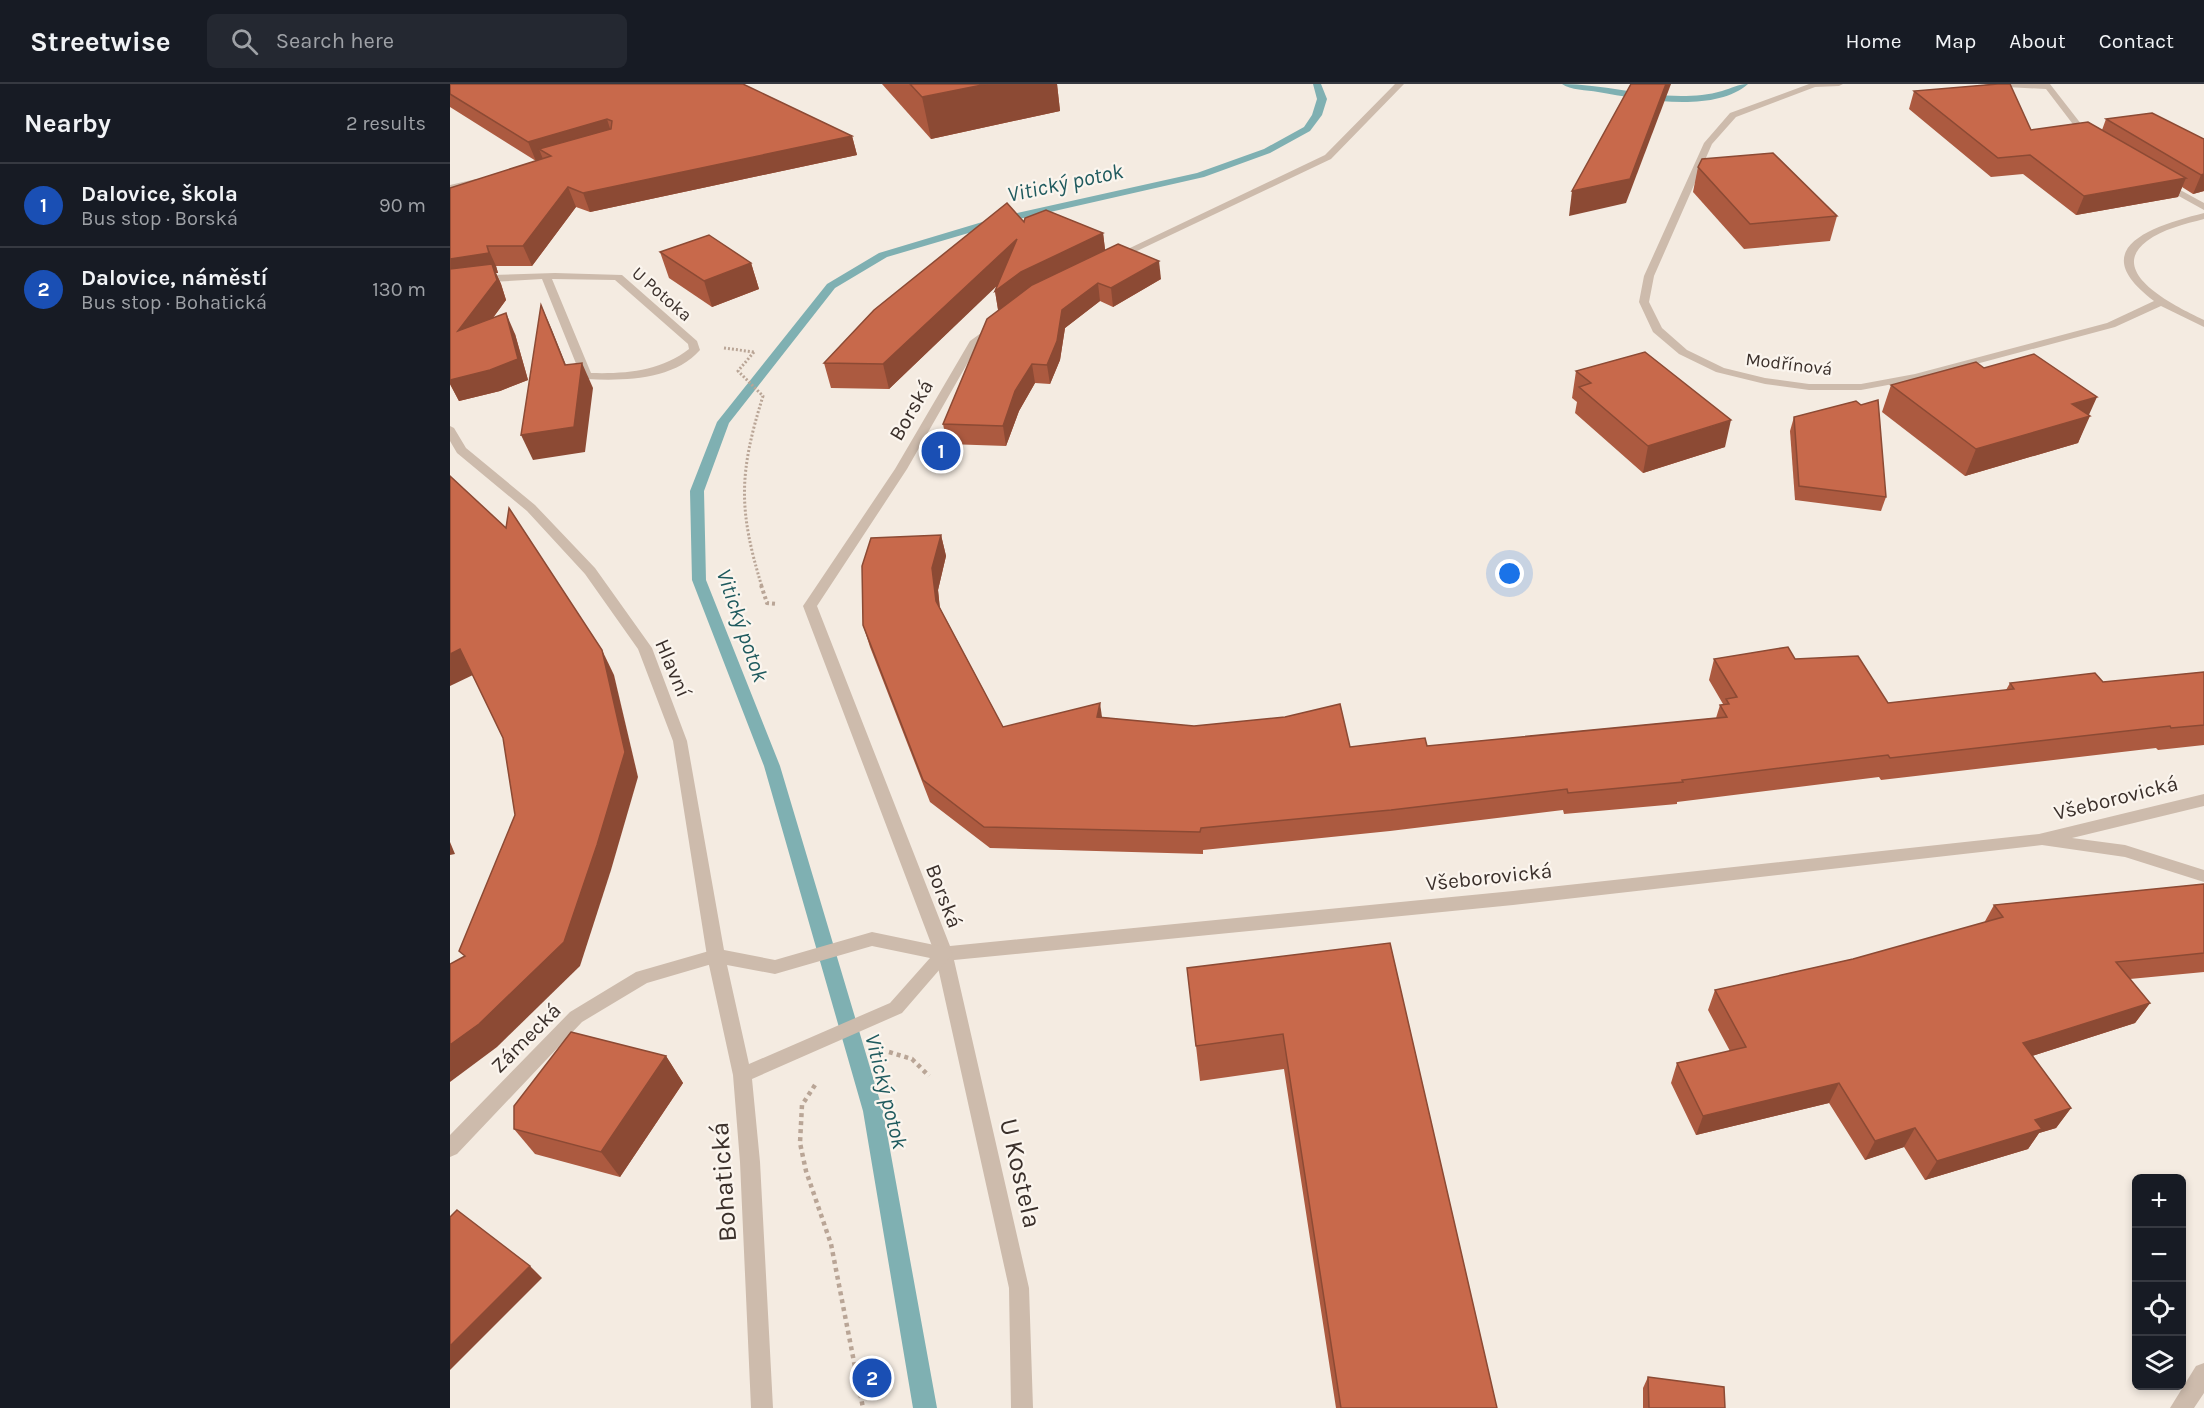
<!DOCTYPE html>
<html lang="en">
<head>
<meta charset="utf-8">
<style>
	:root { --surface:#171b24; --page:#242831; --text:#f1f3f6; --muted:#9ea1a6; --line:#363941; --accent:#db2777 }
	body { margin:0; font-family:Karla,sans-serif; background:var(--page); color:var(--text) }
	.controls { position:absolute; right:18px; bottom:18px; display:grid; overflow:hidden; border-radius:9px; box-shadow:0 3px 9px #0003 }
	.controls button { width:54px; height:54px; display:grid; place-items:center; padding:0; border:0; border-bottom:2px solid var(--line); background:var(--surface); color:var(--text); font:30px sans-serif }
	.you { position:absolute; left:1060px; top:490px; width:21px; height:21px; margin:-15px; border:4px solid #fff; border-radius:50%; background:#1a73e8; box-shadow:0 0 0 9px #1a73e833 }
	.badge { display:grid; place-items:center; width:39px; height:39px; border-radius:50%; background:var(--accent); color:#fff; font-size:20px; font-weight:700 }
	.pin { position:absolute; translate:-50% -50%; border:3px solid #fff; box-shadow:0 2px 6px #0006 }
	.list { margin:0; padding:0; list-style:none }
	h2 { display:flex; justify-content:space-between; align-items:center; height:78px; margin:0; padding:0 24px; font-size:26px }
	h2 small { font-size:20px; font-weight:400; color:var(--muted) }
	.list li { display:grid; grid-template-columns:39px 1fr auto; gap:18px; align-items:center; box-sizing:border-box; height:84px; padding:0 24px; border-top:2px solid var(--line) }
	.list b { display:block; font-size:22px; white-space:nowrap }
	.list p { margin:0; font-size:20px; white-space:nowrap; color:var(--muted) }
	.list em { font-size:20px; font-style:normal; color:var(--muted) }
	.icon { flex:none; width:33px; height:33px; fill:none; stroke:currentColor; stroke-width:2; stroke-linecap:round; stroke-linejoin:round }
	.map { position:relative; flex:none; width:1754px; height:1324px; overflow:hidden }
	header { display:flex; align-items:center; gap:36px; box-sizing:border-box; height:84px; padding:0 30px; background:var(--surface); border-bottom:2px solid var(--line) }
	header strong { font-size:28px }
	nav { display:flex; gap:33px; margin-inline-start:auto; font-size:21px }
	.search { width:420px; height:54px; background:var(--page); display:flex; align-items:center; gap:15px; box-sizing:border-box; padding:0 21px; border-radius:9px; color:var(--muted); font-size:22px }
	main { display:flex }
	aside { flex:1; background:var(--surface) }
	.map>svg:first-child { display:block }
</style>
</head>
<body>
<header>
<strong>Streetwise</strong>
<div class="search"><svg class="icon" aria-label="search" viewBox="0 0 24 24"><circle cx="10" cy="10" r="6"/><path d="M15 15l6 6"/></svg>Search here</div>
<nav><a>Home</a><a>Map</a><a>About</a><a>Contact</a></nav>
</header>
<main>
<aside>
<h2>Nearby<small>2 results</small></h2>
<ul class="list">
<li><span class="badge" style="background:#1a4fb4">1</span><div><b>Dalovice, škola</b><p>Bus stop · Borská</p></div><em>90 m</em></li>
<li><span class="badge" style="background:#1a4fb4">2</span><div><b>Dalovice, náměstí</b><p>Bus stop · Bohatická</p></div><em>130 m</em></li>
</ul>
</aside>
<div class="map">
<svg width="1754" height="1324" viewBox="0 0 1754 1324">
	<rect width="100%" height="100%" fill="#f4ebe1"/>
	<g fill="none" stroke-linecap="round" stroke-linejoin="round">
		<g fill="#7fb0b2" fill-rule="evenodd">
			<path d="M 863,0 L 871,0 L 877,15 L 872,31 L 860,47 L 820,69 L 754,93 L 556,138 L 437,173 L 385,204 L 279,339 L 254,407 L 256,496 L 330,682 L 433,1027 L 487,1324 L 463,1324 L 413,1027 L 314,682 L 242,496 L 240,407 L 267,338 L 377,200 L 429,169 L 549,133 L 747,89 L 814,65 L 854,43 L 862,31 L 867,15 Z"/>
			<path d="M 1112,0 C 1152,0 1191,12 1231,12 C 1245,12 1259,11 1272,7 C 1282,4 1288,0 1298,0 C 1264,30 1189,15 1148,8 C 1137,6 1120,6 1112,0 Z"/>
		</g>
		<g stroke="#b9a596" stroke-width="3" stroke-dasharray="2 2" stroke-linecap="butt">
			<path d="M 274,264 L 304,268"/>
			<path d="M 304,268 L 288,287 L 313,312 C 289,389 288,425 312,503"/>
		</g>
		<path stroke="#b9a596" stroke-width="4" stroke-dasharray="3 3" stroke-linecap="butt" d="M 311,501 L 317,519 L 327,520"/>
		<g stroke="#b9a596" stroke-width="4.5" stroke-dasharray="4 4" stroke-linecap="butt">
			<path d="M 439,968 L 462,975 L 479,992"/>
			<path d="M 365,1001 L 352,1021 L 350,1059 L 356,1087 L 381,1160 L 413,1324"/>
		</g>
		<g fill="#cdbbac" fill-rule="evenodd">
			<path d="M 945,0 L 954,0 L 881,75 L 668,176 L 659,174 L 875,71 Z"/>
			<path d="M 1359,0 L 1393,0 L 1389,2 L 1365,3 L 1286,33 L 1262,60 L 1204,192 L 1199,218 L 1212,244 L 1237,266 L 1274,284 L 1315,294 L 1359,300 L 1411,300 L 1465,290 L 1657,239 L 1704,217 C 1633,164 1703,142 1754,129 L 1754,135 C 1735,140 1713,145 1697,157 C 1654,189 1729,224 1754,236 L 1754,243 L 1711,222 L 1665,243 L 1470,295 L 1411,306 L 1359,306 L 1315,300 L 1266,288 L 1229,270 L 1203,248 L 1189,218 L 1194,192 L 1254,59 L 1280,29 Z"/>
			<path d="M 1534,0 L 1600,0 L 1642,54 L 1635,56 L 1596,5 L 1538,2 Z"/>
			<path d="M 26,95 L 29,96 L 29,100 L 0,107 L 0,101 Z"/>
			<path d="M 1712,96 L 1754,119 L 1754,126 L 1709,101 L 1707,99 Z"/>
			<path d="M 105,189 L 172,191 L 247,257 L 250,266 C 224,296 174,297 137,295 L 131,292 L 92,195 L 41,198 L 0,204 L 0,198 L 41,191 ZM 102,195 L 165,196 L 238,260 L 239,265 C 211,287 176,290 141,289 Z"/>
			<path d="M 545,239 L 550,242 L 529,259 L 457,385 L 367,522 L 500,862 L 1063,807 L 1589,750 L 1754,710 L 1754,722 L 1622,754 L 1675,761 L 1754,786 L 1754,798 L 1675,773 L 1592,761 L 1063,821 L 504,876 L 579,1204 L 583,1324 L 561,1324 L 559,1204 L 485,870 L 353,522 L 445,385 L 520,257 Z"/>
			<path d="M 266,865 L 272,867 L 275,872 L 272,877 L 197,899 L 132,938 L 7,1070 L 0,1073 L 0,1051 L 120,928 L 186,888 Z"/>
			<path d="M 1754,1279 L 1754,1309 L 1744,1324 L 1720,1324 L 1746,1282 Z"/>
		</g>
		<path fill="#cdbbac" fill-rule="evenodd" d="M 0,342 L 4,344 L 16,364 L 85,421 L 145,484 L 202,564 L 237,657 L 274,866 L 325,876 L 422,848 L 494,863 L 500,865 L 503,870 L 452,929 L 302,995 L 310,1078 L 323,1324 L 301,1324 L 290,1078 L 283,991 L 257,872 L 223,657 L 188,565 L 135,490 L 77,427 L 7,369 L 0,357 ZM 422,862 L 480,874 L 440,919 L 299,980 L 277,881 L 325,890 Z"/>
	</g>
	<g fill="#ac5a40">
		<path d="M 0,0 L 402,52 L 407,71 L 140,128 L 126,123 L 82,182 L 46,182 L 48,189 L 46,189 L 51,200 L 56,216 L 43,234 L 65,250 L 78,296 L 50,307 L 9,317 L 0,300 L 0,104 L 93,75 L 86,77 L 0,23 Z"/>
		<path d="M 432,0 L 607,0 L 610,27 L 481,55 Z"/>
		<path d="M 1464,7 L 1581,46 L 1652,46 L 1656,35 L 1754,55 L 1754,107 L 1743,110 L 1732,103 L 1728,113 L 1626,131 L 1573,90 L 1541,93 L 1459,25 Z"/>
		<path d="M 1248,83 L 1387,132 L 1380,157 L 1294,165 L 1243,108 Z"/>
		<path d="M 574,138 L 653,149 L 655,166 L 711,195 L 663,223 L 650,217 L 615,244 L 610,276 L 600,300 L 585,299 L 569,327 L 556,362 L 497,360 L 493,340 L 548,226 L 545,207 L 547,201 L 439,305 L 381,304 L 374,279 Z"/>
		<path d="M 210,168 L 301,179 L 309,205 L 262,223 L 219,194 Z"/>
		<path d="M 1534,284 L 1639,331 L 1628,359 L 1515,392 L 1432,328 L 1441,301 Z"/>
		<path d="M 1126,287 L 1275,363 L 1193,389 L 1125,329 L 1127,318 L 1122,314 Z"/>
		<path d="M 1411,321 L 1436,413 L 1431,427 L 1345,416 L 1340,347 L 1344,333 Z"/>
		<path d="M 491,451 L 496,472 L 488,506 L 490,524 L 553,643 L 652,633 L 900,663 L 977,662 L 1266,634 L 1270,621 L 1273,620 L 1259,596 L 1264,575 L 1345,575 L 1438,619 L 1556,606 L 1560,599 L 1653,598 L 1754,588 L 1754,661 L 1708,666 L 1706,664 L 1431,696 L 1429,693 L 1227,718 L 1227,720 L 1114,730 L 1113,726 L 940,747 L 753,766 L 753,770 L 540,764 L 480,718 L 420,563 L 413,541 Z"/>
		<path d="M 1754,800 L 1754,888 L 1680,895 L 1700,919 L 1685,939 L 1582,972 L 1621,1024 L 1606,1044 L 1589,1049 L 1578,1065 L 1475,1096 L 1454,1063 L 1415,1076 L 1379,1019 L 1246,1051 L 1221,999 L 1227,979 L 1280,967 L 1258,926 L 1265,906 L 1403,875 L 1534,839 L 1544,821 Z"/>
		<path d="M 940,859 L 1047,1324 L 886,1324 L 834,985 L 750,997 L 746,962 Z"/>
		<path d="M 216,972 L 233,999 L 170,1093 L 85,1070 L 64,1045 Z"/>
		<path d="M 1198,1293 L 1275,1324 L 1193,1324 L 1193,1304 Z"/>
	</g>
	<g fill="#8c4a34">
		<path d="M 537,0 L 607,0 L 610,27 L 481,55 L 472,13 Z"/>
		<path d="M 1216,0 L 1221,0 L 1176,119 L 1119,132 L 1122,107 Z"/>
		<path d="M 157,35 L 163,54 L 89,65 L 93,75 L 86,77 L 78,58 Z"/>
		<path d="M 402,52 L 407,71 L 140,128 L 133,109 Z"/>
		<path d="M 1754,90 L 1754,107 L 1743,110 L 1751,91 Z"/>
		<path d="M 1736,94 L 1728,113 L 1626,131 L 1634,112 Z"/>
		<path d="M 118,103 L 126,123 L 82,182 L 73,162 Z"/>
		<path d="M 653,149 L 656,173 L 549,231 L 545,207 L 571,188 Z"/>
		<path d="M 567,155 L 571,179 L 439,305 L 433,280 Z"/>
		<path d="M 37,162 L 46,182 L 48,189 L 46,189 L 51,200 L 56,216 L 18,267 L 8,247 L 0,196 L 0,175 Z"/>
		<path d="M 709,177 L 711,195 L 663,223 L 661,204 Z"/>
		<path d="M 301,179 L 309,205 L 262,223 L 254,197 Z"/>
		<path d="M 648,199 L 650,217 L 615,244 L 610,276 L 600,300 L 597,281 L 612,226 Z"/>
		<path d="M 91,221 L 102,246 L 126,306 L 115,281 Z"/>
		<path d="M 56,229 L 65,250 L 78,296 L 50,307 L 9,317 L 0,300 L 0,296 Z"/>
		<path d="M 132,279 L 143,304 L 135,368 L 83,376 L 71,351 Z"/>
		<path d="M 582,280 L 585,299 L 569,327 L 556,362 L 553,342 L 565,307 Z"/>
		<path d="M 1647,313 L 1638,333 L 1640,332 L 1628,359 L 1515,392 L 1526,365 L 1622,320 Z"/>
		<path d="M 1281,336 L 1275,363 L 1193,389 L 1198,362 Z"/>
		<path d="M 491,451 L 496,472 L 488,506 L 491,538 L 486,517 L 482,484 Z"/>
		<path d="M 10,565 L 25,590 L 0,602 L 0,570 Z"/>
		<path d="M 152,566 L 164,591 L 188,693 L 161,786 L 130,882 L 47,963 L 0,998 L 0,961 Z"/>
		<path d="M 650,619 L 653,640 L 647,633 Z"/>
		<path d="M 0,758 L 5,770 L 0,771 Z"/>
		<path d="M 1700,919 L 1685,939 L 1560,979 L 1573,959 Z"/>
		<path d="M 216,972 L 233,999 L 170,1093 L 151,1068 Z"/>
		<path d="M 1389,999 L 1379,1019 L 1246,1051 L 1253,1032 Z"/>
		<path d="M 1621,1024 L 1606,1044 L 1589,1049 L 1578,1065 L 1475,1096 L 1487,1077 L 1585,1036 Z"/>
		<path d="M 1465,1044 L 1454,1063 L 1415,1076 L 1425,1057 Z"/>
		<path d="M 80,1182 L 92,1194 L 0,1286 L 0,1262 Z"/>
	</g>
	<g fill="#c8694b" stroke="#8c4a34" stroke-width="1.5">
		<path d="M 0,0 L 293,0 L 402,52 L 133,109 L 118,103 L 73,162 L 37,162 L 39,169 L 0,175 L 0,104 L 101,72 L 89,65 L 161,45 L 162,37 L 157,35 L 78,58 L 0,10 Z"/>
		<path d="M 460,0 L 537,0 L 472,13 Z"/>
		<path d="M 1181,0 L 1216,0 L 1180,95 L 1122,107 Z"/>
		<path d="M 1548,0 L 1560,0 L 1581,46 L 1638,38 L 1736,94 L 1634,112 L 1580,71 L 1548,74 L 1464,7 Z"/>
		<path d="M 1702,29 L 1754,55 L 1754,90 L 1751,91 L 1656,35 Z"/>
		<path d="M 1323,69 L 1387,132 L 1300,140 L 1248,83 L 1252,75 Z"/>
		<path d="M 557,119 L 574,138 L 575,134 L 596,126 L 653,149 L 571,188 L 545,207 L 567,155 L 433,280 L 374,279 L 424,226 Z"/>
		<path d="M 259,151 L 301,179 L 254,197 L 210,168 Z"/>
		<path d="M 668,160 L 709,177 L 661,204 L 648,199 L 612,226 L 607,257 L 597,281 L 582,280 L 565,307 L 553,342 L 493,340 L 537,235 L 582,201 Z"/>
		<path d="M 42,180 L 47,196 L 8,247 L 56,229 L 68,275 L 40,286 L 0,296 L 0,185 Z"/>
		<path d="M 91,221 L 115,281 L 132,279 L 124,343 L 71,351 Z"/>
		<path d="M 1195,268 L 1281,336 L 1198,362 L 1129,303 L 1141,299 L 1126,287 Z"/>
		<path d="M 1584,270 L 1647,313 L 1622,320 L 1640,332 L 1526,365 L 1441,301 L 1526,278 L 1534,284 Z"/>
		<path d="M 1428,316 L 1436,413 L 1349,402 L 1344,333 L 1406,317 L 1411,321 Z"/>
		<path d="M 0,392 L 56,444 L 59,424 L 152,566 L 175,668 L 147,761 L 114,858 L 29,940 L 0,961 L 0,880 L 15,872 L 9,867 L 65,731 L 53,654 L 10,565 L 0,570 Z"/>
		<path d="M 491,451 L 482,484 L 486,517 L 553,643 L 650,619 L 647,633 L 744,642 L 835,633 L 890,620 L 900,663 L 975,654 L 977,662 L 1277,633 L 1270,621 L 1279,620 L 1276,615 L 1287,613 L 1264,575 L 1338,563 L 1345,575 L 1408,572 L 1438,619 L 1564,605 L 1560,599 L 1645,589 L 1653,598 L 1754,588 L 1754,641 L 1721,644 L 1720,642 L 1440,674 L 1438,671 L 1232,696 L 1233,698 L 1118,709 L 1117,705 L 941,726 L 751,744 L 750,748 L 534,743 L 473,696 L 413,541 L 412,482 L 421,454 Z"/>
		<path d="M 1754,800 L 1754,869 L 1666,878 L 1700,919 L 1573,959 L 1621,1024 L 1585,1036 L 1592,1045 L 1487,1077 L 1465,1044 L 1425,1057 L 1389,999 L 1253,1032 L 1227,979 L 1296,963 L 1265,906 L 1403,875 L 1553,833 L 1544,821 Z"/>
		<path d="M 940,859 L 1047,1324 L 891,1324 L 833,950 L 746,962 L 737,884 Z"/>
		<path d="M 121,948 L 216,972 L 151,1068 L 64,1045 L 64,1022 Z"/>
		<path d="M 7,1126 L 80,1182 L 0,1262 L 0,1133 Z"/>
		<path d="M 1198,1293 L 1274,1303 L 1275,1324 L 1199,1324 Z"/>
	</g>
	<g text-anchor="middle" stroke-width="4.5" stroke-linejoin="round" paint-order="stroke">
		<g font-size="18" fill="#3b302b" stroke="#fbf5ee">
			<text transform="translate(212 210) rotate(41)" y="6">U Potoka</text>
			<text transform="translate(1339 280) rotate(7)" y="6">Modřínová</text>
		</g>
		<g font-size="21" fill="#3b302b" stroke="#fbf5ee">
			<text transform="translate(461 326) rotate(-60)" y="7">Borská</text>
			<text transform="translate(223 584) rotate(67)" y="7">Hlavní</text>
			<text transform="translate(1666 714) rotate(-14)" y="7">Všeborovická</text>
			<text transform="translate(1039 793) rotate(-6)" y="7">Všeborovická</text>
			<text transform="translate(494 812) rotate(69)" y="7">Borská</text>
			<text transform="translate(76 954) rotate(-45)" y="7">Zámecká</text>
		</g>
		<g font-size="22" font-style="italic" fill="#1f5a5e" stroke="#fbf5ee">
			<text transform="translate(615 98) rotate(-12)" y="8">Vitický potok</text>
			<text transform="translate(293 541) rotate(71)" y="8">Vitický potok</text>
			<text transform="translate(437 1007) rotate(76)" y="8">Vitický potok</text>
		</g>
		<g font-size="26" fill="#3b302b" stroke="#fbf5ee">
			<text transform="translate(571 1089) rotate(77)" y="9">U Kostela</text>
			<text transform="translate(273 1098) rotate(-94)" y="9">Bohatická</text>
		</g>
	</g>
</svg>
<div class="controls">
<button>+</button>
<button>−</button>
<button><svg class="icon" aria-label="locate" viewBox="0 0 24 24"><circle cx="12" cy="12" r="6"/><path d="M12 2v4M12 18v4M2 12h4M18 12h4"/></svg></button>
<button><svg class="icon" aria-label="layers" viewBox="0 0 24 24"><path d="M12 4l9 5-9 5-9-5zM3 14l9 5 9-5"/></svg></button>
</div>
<div class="you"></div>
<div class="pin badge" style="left:491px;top:367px;background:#1a4fb4">1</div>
<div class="pin badge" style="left:422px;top:1294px;background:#1a4fb4">2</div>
</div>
</main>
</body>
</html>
